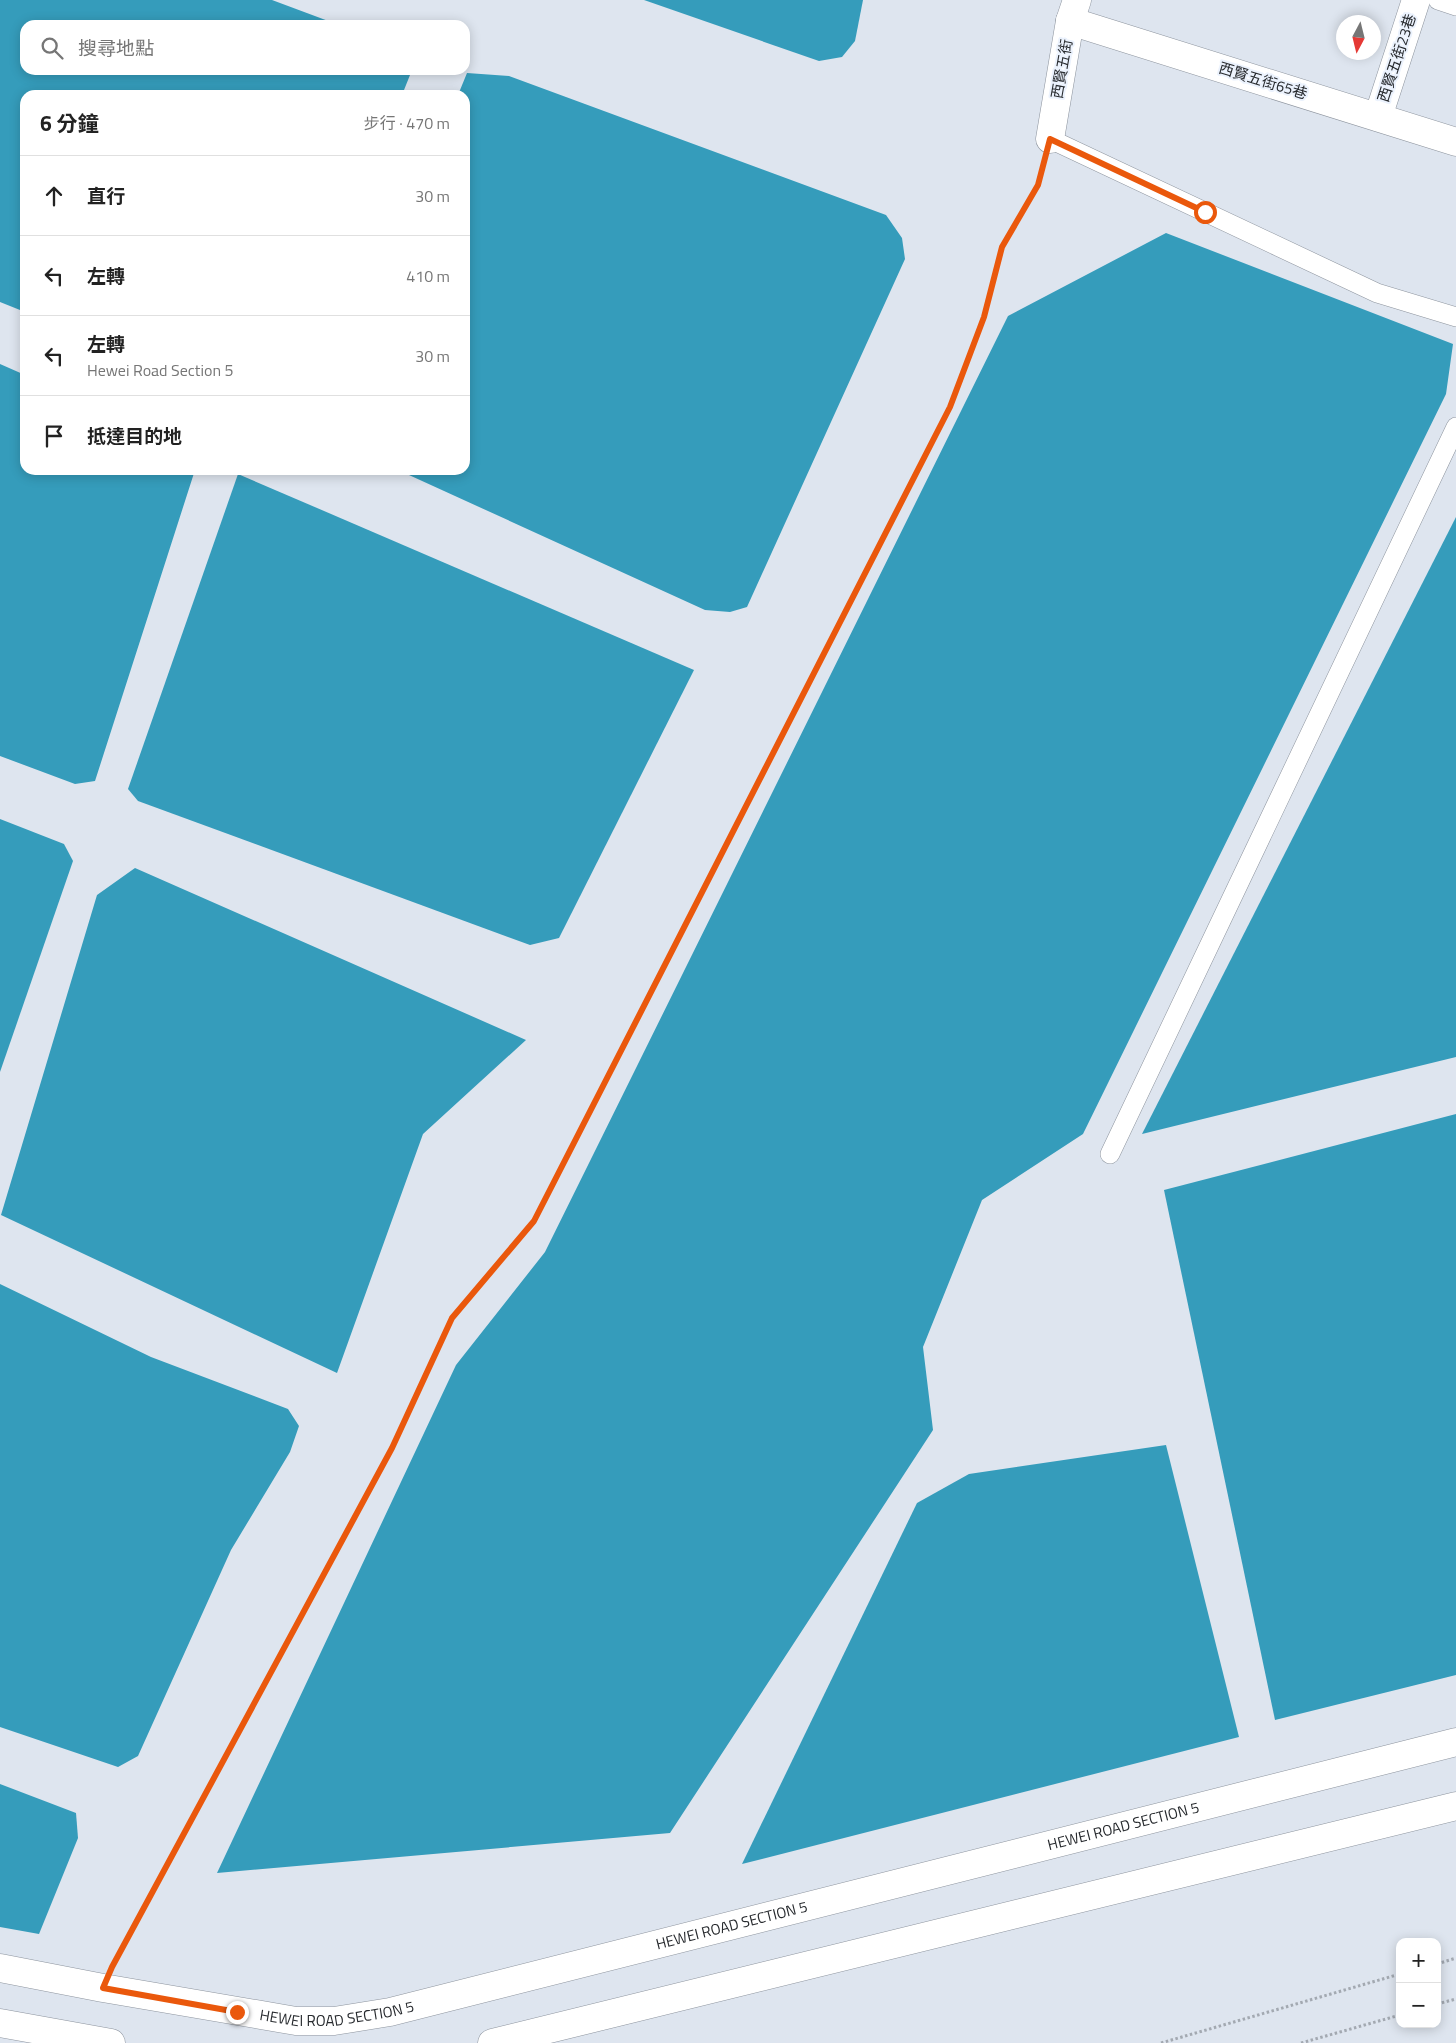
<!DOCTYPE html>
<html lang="zh-TW">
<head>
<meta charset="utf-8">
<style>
	:root { --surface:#fff; --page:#f6f6f6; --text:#222; --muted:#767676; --line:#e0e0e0 }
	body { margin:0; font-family:"Titillium Web","Noto Sans TC",sans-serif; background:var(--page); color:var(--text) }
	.controls { position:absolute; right:15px; bottom:15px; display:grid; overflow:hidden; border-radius:10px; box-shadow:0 2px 12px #0003 }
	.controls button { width:45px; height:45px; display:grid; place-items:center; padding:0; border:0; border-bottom:1px solid var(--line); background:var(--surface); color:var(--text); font:25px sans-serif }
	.compass { position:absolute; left:1336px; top:15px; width:45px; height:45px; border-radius:50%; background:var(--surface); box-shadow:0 2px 12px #0003; rotate:187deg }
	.stop { position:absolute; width:15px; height:15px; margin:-11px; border:4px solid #ea580c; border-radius:50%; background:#fff }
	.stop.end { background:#ea580c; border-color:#fff; box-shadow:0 1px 5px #0008 }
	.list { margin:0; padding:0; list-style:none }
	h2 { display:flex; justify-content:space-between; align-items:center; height:65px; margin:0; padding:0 20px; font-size:21px }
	h2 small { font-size:16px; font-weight:400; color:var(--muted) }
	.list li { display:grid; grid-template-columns:32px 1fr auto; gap:15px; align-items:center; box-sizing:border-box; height:80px; padding:0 20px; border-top:1px solid var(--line) }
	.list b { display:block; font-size:19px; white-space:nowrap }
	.list p { margin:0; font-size:16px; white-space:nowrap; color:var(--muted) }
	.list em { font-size:16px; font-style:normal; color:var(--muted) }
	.icon { flex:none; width:28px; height:28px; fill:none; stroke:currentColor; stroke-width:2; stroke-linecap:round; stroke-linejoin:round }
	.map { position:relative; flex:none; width:1456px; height:2043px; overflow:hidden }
	.search { position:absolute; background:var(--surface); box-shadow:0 2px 12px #0003; left:20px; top:20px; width:450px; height:55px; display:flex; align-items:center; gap:12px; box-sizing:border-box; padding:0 18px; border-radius:15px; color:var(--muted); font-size:19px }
	.panel { position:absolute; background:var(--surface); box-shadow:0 2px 12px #0003; left:20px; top:90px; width:450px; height:385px; border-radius:15px }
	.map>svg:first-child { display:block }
</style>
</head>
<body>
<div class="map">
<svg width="1456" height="2043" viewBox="0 0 1456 2043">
	<rect width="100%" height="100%" fill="#dee5ef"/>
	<g fill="#359cbb">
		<path d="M 0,0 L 272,0 L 339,25 L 25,25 L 25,70 L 412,70 L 402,95 L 25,95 L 25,312 L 0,302 Z"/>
		<path d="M 644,0 L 863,0 L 855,41 L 842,57 L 819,61 Z"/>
		<path d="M 467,73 L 509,76 L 886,215 L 902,238 L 905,259 L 747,607 L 730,612 L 705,610 L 398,470 L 465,470 L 465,95 L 458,95 Z"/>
		<path d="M 1166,233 L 1453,344 L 1446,394 L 1083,1134 L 982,1200 L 923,1347 L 933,1430 L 670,1833 L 217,1873 L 456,1365 L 545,1252 L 1008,316 Z"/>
		<path d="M 0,364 L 25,375 L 25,470 L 195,470 L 95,781 L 75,784 L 0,756 Z"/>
		<path d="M 238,474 L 694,670 L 559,938 L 530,945 L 138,801 L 128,789 Z"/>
		<path d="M 1456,517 L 1456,1057 L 1142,1134 Z"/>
		<path d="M 0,819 L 64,844 L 73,861 L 0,1072 Z"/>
		<path d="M 135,868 L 526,1040 L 423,1134 L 337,1373 L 1,1215 L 97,895 Z"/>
		<path d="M 1456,1114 L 1456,1675 L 1275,1720 L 1164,1190 Z"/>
		<path d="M 0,1284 L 151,1357 L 288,1409 L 299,1426 L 290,1452 L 231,1550 L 138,1756 L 118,1767 L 0,1727 Z"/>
		<path d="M 1166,1445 L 1239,1737 L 742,1864 L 917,1503 L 969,1474 Z"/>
		<path d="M 0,1784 L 76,1813 L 78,1838 L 39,1934 L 0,1927 Z"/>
	</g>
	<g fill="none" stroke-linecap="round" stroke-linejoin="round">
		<g stroke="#8d949e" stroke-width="20">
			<g id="service">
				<path d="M 1438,0 L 1456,6"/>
				<path d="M 1050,139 L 1377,293 L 1456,317"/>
				<path d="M 1110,1154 L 1456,427"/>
			</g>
		</g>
		<g stroke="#8d949e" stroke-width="29">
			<g id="minor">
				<path d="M 1070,21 L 1456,142"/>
				<path d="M 1378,117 L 1416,0"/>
				<path d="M 1050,139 L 1070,21 L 1077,0"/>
			</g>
		</g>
		<g stroke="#8d949e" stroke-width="29">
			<g id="tertiary">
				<path id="s1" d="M 0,1968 L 103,1988 L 296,2021 L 334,2021 L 390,2012 L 1456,1742"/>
				<path d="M 0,2023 L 111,2043"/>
				<path d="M 492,2043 L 1456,1806"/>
			</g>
		</g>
		<g stroke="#a3a9b1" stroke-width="3" stroke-dasharray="2.5 2.5" stroke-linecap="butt">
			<path d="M 116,1959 L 392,1448 L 452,1318 L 534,1221 L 950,407 L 984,317 L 1002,247 L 1038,185 L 1042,169"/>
			<path d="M 1437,1964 L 1456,1958"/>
			<path d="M 1437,2004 L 1456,1999"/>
			<path d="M 1161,2043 L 1400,1974"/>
			<path d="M 1301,2043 L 1400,2015"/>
		</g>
		<use href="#service" stroke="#fff" stroke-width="19"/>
		<use href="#minor" stroke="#fff" stroke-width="28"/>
		<use href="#tertiary" stroke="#fff" stroke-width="28"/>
	</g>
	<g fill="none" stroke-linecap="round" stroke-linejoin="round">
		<path stroke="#ea580c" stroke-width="6" d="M 237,2012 L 103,1988 L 112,1967 L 392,1448 L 452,1318 L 534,1221 L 950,407 L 984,317 L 1002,247 L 1038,185 L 1050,139 L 1205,212"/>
	</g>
	<g text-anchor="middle" stroke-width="4" stroke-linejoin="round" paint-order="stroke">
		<g font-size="15" fill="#272a2e" stroke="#ebf2fd">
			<text transform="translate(1397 58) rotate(-72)" y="5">西賢五街23巷</text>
			<text transform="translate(1062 69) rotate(-80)" y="5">西賢五街</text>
			<text transform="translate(1263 81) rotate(17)" y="5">西賢五街65巷</text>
			<text dy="5" stroke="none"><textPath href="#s1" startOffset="1152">HEWEI ROAD SECTION 5</textPath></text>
			<text dy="5" stroke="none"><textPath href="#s1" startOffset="748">HEWEI ROAD SECTION 5</textPath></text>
			<text dy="5" stroke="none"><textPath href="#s1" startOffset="342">HEWEI ROAD SECTION 5</textPath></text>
		</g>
	</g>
</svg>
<div class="controls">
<button>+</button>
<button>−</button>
</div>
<svg class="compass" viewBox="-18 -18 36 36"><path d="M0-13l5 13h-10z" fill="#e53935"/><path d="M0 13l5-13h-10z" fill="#767676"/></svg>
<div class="stop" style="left:1205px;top:212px"></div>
<div class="stop end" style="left:237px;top:2012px"></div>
<div class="search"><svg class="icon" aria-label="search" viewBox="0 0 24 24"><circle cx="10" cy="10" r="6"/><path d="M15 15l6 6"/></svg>搜尋地點</div>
<section class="panel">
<h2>6 分鐘<small>步行 · 470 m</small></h2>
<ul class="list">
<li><svg class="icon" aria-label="ahead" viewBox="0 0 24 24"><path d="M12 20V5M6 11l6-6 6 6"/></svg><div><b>直行</b></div><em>30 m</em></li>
<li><svg class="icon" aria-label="left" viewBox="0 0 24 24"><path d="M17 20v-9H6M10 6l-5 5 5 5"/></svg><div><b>左轉</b></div><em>410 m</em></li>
<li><svg class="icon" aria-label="left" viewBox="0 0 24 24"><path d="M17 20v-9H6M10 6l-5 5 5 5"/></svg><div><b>左轉</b><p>Hewei Road Section 5</p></div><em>30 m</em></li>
<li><svg class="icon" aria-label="arrive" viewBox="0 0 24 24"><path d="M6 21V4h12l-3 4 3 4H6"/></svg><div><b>抵達目的地</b></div></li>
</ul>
</section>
</div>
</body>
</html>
